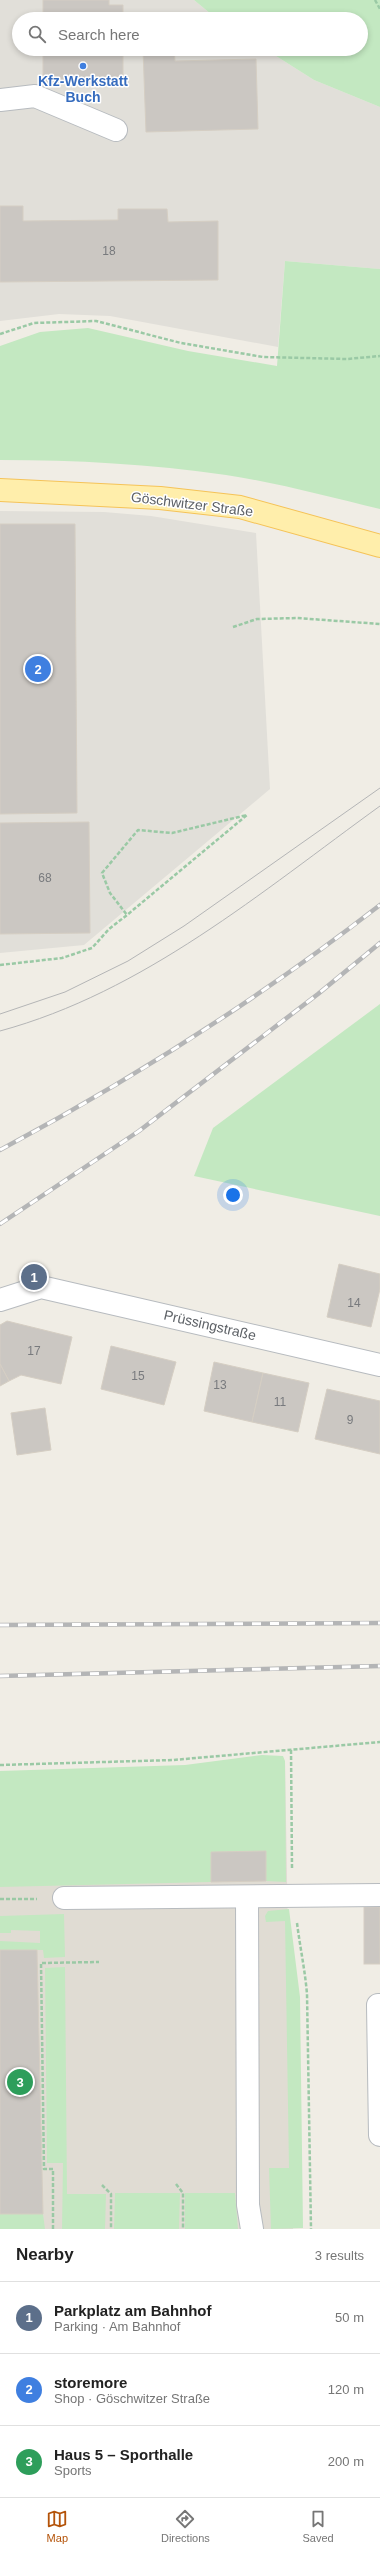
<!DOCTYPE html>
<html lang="en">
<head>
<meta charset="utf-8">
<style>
	:root { --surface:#fff; --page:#f6f6f6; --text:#222; --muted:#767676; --line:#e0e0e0; --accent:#b45309 }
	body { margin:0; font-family:Helvetica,sans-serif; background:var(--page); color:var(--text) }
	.you { position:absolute; left:233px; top:1195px; width:14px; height:14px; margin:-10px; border:3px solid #fff; border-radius:50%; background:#1a73e8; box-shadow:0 0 0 6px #1a73e833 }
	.badge { display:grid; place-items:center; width:26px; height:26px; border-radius:50%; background:var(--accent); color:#fff; font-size:13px; font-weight:700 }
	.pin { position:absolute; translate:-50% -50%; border:2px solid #fff; box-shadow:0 1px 4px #0006 }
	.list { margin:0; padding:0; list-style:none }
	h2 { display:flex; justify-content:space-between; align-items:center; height:52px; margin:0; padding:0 16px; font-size:17px }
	h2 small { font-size:13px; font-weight:400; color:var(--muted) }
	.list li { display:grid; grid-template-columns:26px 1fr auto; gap:12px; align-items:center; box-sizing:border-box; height:72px; padding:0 16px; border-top:1px solid var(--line) }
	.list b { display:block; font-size:15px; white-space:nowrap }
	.list p { margin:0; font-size:13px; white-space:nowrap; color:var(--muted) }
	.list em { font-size:13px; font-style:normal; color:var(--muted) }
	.icon { flex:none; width:22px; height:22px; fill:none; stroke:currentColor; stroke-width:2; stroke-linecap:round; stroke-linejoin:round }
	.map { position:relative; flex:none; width:380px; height:2229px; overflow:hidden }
	.search { position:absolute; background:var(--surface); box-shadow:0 2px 6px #0003; left:12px; right:12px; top:12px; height:44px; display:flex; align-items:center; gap:10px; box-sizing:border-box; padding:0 14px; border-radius:22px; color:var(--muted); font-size:15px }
	.sheet { height:268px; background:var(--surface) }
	nav { display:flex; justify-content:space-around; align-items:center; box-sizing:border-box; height:56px; border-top:1px solid var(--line); background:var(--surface); font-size:11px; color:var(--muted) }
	nav a { display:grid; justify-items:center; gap:2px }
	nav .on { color:var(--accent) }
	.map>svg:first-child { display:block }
</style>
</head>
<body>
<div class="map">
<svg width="380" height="2229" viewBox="0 0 380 2229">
	<rect width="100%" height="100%" fill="#f0ede5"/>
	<g fill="#e1dfd9">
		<path d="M 0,0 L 194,0 L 217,19 L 19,19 L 19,49 L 265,49 L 314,80 L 380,107 L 380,269 L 285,261 L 278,347 L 110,316 L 59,314 L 0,321 Z"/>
		<path d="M 0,511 L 104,512 L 151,516 L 256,533 L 270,789 L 84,945 L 0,953 Z"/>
	</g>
	<path fill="#e0dcd3" d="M 285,1761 L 293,2229 L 0,2229 L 0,1776 L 109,1775 Z"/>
	<g fill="#c3e8c1">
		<path d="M 194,0 L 380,0 L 380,107 L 314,80 L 265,49 L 361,49 L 361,19 L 217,19 Z"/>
		<path d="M 285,261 L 380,269 L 380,509 C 329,497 278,483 226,475 C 151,464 76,460 0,460 L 0,346 L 40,332 L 88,328 L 188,351 L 277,366 Z"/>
		<path d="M 380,1004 L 380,1216 L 194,1176 L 213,1128 Z"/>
		<path d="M 262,1755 L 283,1756 L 285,1761 L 286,1882 L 266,1881 L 266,1852 L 211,1853 L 211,1882 L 0,1887 L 0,1771 L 185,1765 Z"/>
		<path d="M 289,1909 L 300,1997 L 303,2228 L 271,2229 L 269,2168 L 289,2168 L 285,1921 L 266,1922 L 265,1916 L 268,1911 Z"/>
		<path d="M 64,1914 L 65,1957 L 44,1958 L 43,1950 L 0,1950 L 0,1941 L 40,1943 L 40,1931 L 11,1930 L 11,1933 L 0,1933 L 0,1916 Z"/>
		<path d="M 65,1967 L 67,2194 L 106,2194 L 105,2229 L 62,2229 L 63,2163 L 47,2163 L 45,1968 Z"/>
		<path d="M 115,2193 L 180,2193 L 179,2229 L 114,2229 Z"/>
		<path d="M 185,2193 L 235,2193 L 238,2229 L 185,2229 Z"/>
		<path d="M 0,2214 L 43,2214 L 45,2229 L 0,2229 Z"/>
	</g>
	<g fill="#cbc7c2" stroke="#d5cec3">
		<path d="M 43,0 L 109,0 L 109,5 L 123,5 L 123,19 L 43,19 Z"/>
		<rect x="43" y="49" width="80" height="35"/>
		<path d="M 143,49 L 174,49 L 175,61 L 256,59 L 258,129 L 146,132 Z"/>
		<path d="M 0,206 L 23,206 L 23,221 L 118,220 L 118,209 L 167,209 L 168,222 L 218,221 L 218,280 L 0,282 Z"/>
		<path d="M 0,524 L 75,524 L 77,813 L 0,814 Z"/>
		<path d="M 89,822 L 90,933 L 0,934 L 0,823 Z"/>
		<path d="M 339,1264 L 380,1274 L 380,1289 L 371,1327 L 327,1317 Z"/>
		<path d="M 7,1321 L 72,1337 L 61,1384 L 21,1375 L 9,1381 L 0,1364 L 0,1325 Z"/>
		<path d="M 111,1346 L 176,1362 L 164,1405 L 101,1389 Z"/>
		<path d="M 214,1362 L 263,1373 L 252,1422 L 204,1411 Z"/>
		<path d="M 0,1364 L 9,1381 L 0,1386 Z"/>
		<path d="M 263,1373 L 309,1383 L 298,1432 L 252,1422 Z"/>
		<path d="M 327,1389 L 380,1401 L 380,1454 L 315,1439 Z"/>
		<path d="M 45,1408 L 51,1450 L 17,1455 L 11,1413 Z"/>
		<path d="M 266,1851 L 266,1881 L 211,1882 L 211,1852 Z"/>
		<rect x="364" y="1907" width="16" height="57"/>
		<path d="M 0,1950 L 37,1950 L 43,2214 L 0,2214 Z"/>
	</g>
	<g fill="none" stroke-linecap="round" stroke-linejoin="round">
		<g stroke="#b7bbbf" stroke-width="24">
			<g id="minor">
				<path d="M 0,100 L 35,96 L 116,130"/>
				<path d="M 0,1300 L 41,1287 L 380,1365"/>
				<path d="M 247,1897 L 248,2205 L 252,2229"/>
				<path d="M 64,1898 L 380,1895"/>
				<path d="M 380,2005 L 378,2005 L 380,2135"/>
			</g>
		</g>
		<g stroke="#f5c358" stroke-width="24">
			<path id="major" d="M 0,490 L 160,498 L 240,507 L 380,546"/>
		</g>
		<g stroke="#9ac9a5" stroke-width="2.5" stroke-dasharray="4 2" stroke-linecap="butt">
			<path d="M 375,0 L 380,9"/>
			<path d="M 0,334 L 34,323 L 96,321 L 181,343 L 263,357 L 347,359 L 380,356"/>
			<path d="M 233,627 L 257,619 L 297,618 L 380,624"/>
			<path d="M 0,965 L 62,958 L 92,948 L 109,929 L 127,915 L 247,815 L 172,833 L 138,830 L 102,873 L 110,893 L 127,915"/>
			<path d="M 291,1750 L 292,1868"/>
			<path d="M 0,1765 L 173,1760 L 380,1742"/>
			<path d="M 0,1899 L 37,1899"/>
			<path d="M 297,1923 C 300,1947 305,1970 307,1994 L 311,2229"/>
			<path d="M 176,2184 L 183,2193 L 183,2229"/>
			<path d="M 102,2185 L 111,2194 L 111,2229"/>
			<path d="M 53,2229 L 53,2169 L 44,2169 L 41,1963 L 99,1962"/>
		</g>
		<use href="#minor" stroke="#fff" stroke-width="22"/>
		<use href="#major" stroke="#ffeeab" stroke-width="22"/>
		<g stroke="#b4b5b6" stroke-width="1">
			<path d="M 0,1014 L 65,992 L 128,961 L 184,926 L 380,788"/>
			<path d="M 0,1031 C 144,992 261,892 380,806"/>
		</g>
		<g stroke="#b4b5b6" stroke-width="4.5">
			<g id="rail">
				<path d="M 0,1150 C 133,1079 260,998 380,905"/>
				<path d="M 0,1224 L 139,1131 L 318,994 L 380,943"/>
				<path d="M 0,1625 L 380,1623"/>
				<path d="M 0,1676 L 380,1666"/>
			</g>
		</g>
		<use href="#rail" stroke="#fff" stroke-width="3" stroke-dasharray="9" stroke-linecap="butt"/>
	</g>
	<circle fill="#3f7fe0" stroke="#fff" stroke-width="1.5" cx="83" cy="66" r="4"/>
	<g text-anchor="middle" stroke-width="3" stroke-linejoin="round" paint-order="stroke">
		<g font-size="12" fill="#787a7d">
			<text x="109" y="255">18</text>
			<text x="45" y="882">68</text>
			<text x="354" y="1307">14</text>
			<text x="34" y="1355">17</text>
			<text x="138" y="1380">15</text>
			<text x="220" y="1389">13</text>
			<text x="280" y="1406">11</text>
			<text x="350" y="1424">9</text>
		</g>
		<g font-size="14" font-weight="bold" fill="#366cbe" stroke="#fff">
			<text x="83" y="86">Kfz-Werkstatt<tspan x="83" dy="16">Buch</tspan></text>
		</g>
		<g font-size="14" fill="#5d6166" stroke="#fff">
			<text transform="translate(192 504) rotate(7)" y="5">Göschwitzer Straße</text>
			<text transform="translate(210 1325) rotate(13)" y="5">Prüssingstraße</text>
		</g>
	</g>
</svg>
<div class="you"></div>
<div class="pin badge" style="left:34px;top:1277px;background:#5c6f8a">1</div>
<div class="pin badge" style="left:38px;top:669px;background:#3f7fe0">2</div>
<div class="pin badge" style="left:20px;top:2082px;background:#2e9e5b">3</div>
<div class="search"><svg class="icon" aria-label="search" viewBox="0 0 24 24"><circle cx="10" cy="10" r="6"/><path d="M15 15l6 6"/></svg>Search here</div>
</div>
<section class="sheet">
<h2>Nearby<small>3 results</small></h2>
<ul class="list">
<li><span class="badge" style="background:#5c6f8a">1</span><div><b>Parkplatz am Bahnhof</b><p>Parking · Am Bahnhof</p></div><em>50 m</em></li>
<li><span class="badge" style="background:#3f7fe0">2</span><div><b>storemore</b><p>Shop · Göschwitzer Straße</p></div><em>120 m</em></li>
<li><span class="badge" style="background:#2e9e5b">3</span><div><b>Haus 5 – Sporthalle</b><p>Sports</p></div><em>200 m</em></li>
</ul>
</section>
<nav>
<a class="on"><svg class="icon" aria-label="map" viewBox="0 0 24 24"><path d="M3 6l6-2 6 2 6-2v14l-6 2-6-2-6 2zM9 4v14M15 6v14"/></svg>Map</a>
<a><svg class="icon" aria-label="directions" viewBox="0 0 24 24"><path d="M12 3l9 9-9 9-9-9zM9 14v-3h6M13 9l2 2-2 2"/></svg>Directions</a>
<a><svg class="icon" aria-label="saved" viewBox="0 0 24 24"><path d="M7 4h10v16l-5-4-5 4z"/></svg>Saved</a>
</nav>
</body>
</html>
